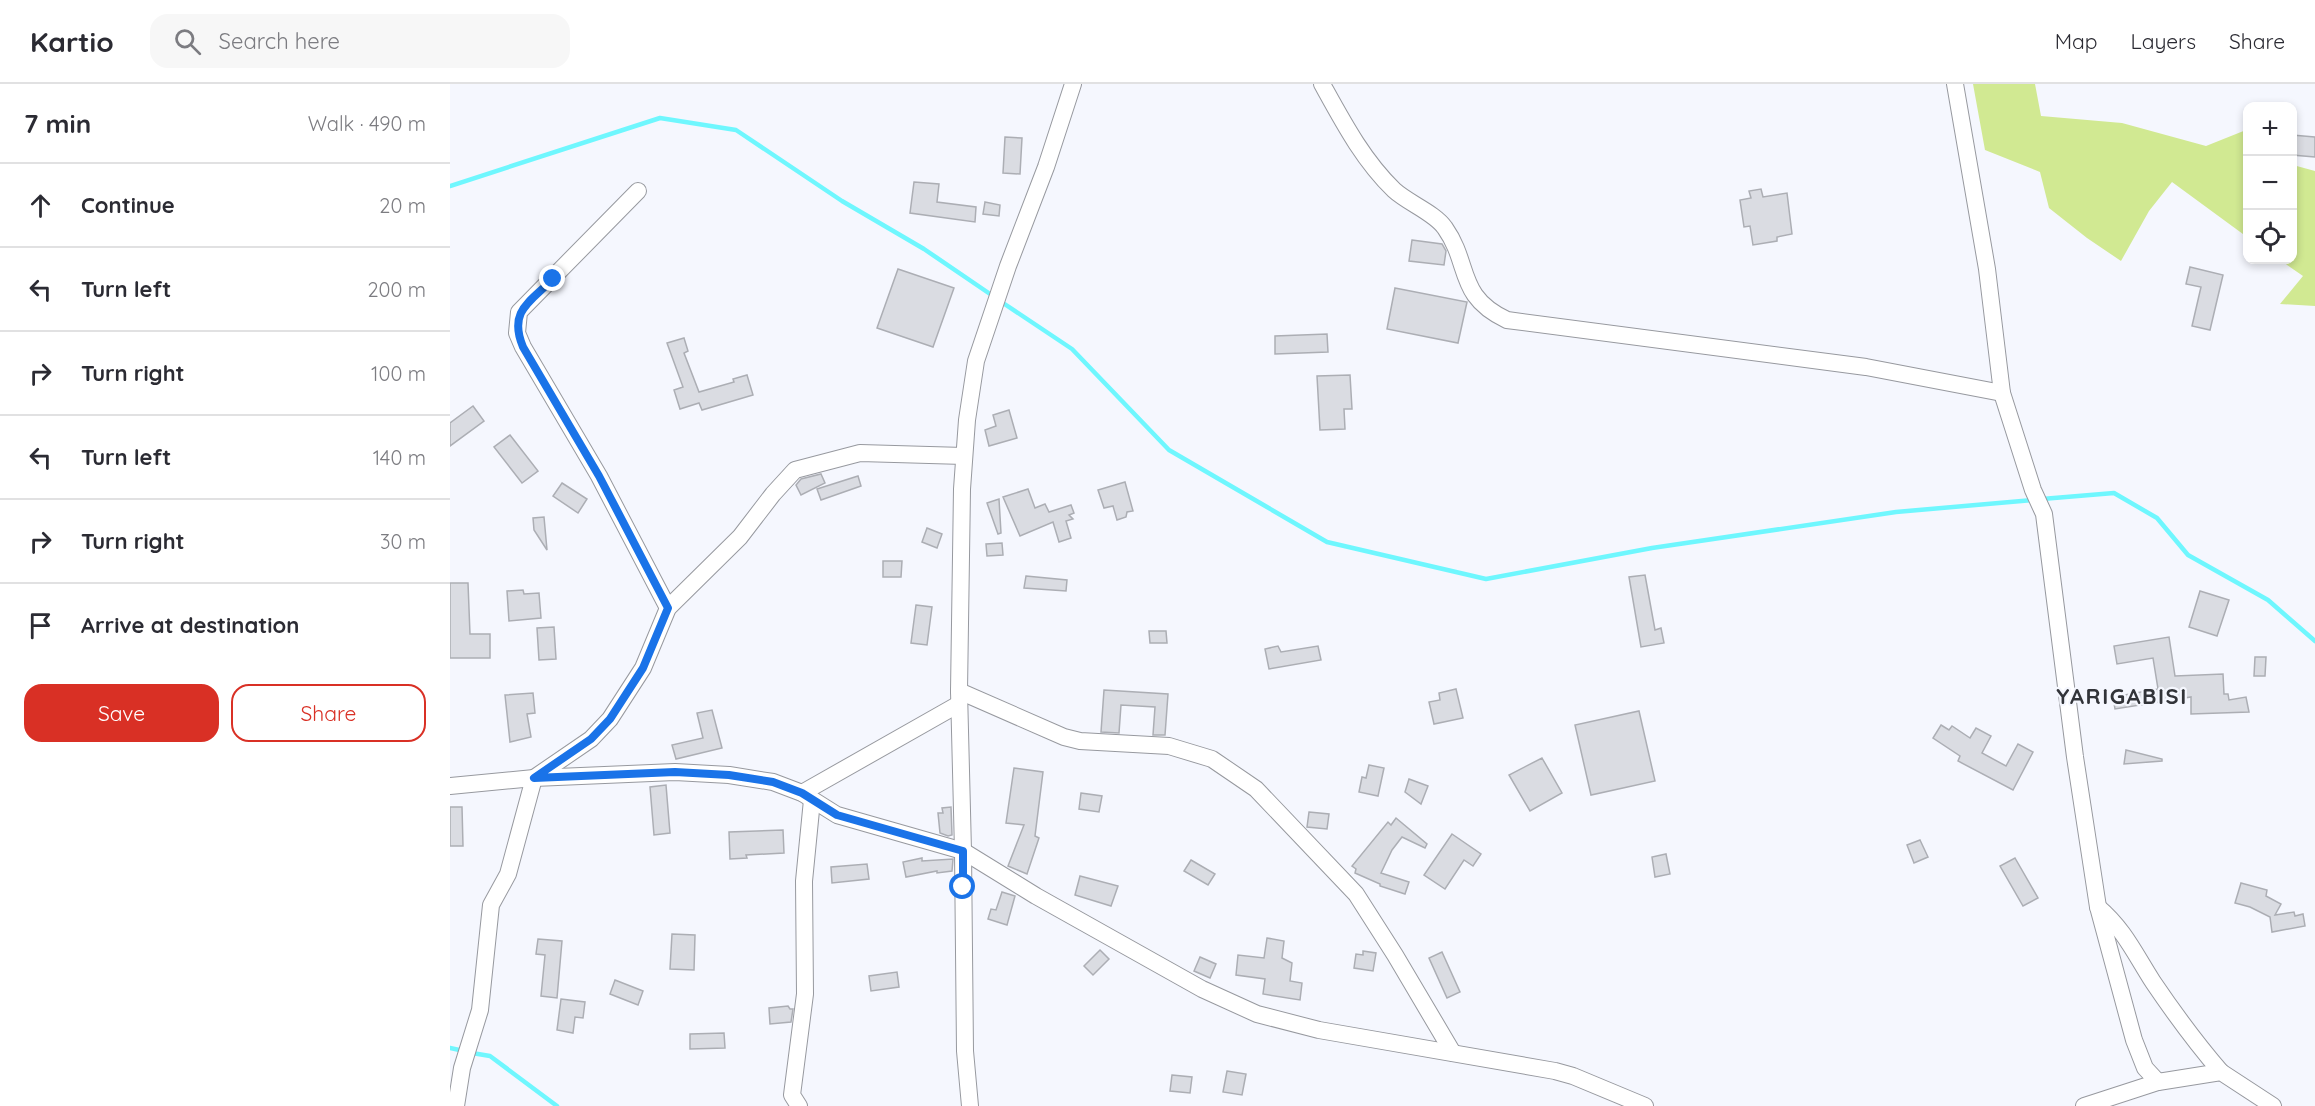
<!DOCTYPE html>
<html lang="en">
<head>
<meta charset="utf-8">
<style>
	:root { --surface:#fff; --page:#f7f7f7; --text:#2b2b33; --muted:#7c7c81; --line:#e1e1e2; --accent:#d93025 }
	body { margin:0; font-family:Quicksand,sans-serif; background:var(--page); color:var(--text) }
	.controls { position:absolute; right:18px; top:18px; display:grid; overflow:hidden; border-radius:12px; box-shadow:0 3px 9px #0003 }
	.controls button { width:54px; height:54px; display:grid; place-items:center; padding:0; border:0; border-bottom:2px solid var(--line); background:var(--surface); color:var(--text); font:30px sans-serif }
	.stop { position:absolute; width:18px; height:18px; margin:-14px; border:4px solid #1a73e8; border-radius:50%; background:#fff }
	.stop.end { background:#1a73e8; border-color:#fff; box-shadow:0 2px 6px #0008 }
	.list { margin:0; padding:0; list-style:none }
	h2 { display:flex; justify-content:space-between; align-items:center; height:78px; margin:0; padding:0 24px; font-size:26px }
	h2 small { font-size:20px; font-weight:400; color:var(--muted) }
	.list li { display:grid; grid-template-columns:39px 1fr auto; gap:18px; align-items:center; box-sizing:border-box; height:84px; padding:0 24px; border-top:2px solid var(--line) }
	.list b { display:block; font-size:22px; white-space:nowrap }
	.list em { font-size:20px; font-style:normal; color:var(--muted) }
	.actions { display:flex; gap:12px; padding:18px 24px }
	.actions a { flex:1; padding:14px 0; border:2px solid var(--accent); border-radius:18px; text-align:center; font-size:21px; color:var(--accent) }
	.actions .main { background:var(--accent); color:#fff }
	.icon { flex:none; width:33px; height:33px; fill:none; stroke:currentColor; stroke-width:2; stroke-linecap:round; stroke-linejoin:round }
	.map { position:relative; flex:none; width:1865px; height:1022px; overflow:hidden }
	header { display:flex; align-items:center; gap:36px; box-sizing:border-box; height:84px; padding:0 30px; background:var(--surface); border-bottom:2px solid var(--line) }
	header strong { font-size:28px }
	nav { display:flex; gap:33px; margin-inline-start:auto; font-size:21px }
	.search { width:420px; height:54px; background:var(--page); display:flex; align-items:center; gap:15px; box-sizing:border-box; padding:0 21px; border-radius:18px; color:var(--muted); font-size:22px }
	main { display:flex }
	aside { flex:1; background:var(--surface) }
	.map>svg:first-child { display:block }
</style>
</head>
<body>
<header>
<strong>Kartio</strong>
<div class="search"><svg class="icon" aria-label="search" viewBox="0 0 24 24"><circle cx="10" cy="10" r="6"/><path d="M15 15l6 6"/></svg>Search here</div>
<nav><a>Map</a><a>Layers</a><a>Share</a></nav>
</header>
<main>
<aside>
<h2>7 min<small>Walk · 490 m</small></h2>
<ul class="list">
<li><svg class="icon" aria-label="ahead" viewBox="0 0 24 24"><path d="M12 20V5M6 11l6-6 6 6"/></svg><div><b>Continue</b></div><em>20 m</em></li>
<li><svg class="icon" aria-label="left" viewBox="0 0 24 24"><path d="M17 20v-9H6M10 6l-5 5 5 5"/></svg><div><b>Turn left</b></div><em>200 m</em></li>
<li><svg class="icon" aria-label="right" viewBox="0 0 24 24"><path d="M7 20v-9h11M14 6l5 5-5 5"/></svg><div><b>Turn right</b></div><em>100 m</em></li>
<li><svg class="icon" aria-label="left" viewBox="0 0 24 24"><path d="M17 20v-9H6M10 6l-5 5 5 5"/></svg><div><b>Turn left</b></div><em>140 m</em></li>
<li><svg class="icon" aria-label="right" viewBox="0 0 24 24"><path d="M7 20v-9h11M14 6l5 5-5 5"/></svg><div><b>Turn right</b></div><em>30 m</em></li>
<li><svg class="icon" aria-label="arrive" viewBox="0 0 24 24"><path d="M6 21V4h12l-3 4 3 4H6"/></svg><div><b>Arrive at destination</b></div></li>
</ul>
<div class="actions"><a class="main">Save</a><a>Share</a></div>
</aside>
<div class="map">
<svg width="1865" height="1022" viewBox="0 0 1865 1022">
	<rect width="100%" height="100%" fill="#f5f7fe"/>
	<g fill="#d1e992">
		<path d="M 1523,0 L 1585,0 L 1591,32 L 1672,39 L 1756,62 L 1796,46 L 1797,153 L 1722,98 L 1699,127 L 1671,177 L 1637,154 L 1599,124 L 1590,88 L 1535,66 Z"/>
		<path d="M 1843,81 L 1865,87 L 1865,222 L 1830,220 L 1853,192 L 1830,176 L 1842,176 Z"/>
	</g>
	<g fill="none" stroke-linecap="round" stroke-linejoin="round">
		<g stroke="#6ff7fe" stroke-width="4.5">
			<path d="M 0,102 L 210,34 L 286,46 L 392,117 L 474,165 L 543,212"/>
			<path d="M 550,217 L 622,265 L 719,366 L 877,458 L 1036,495 L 1202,464 L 1446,428 L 1583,416"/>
			<path d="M 1592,415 L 1664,409 L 1707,434 L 1738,471 L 1818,516 L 1865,557"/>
			<path d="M 0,964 L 14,967"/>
			<path d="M 22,969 L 40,972 L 107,1022"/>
		</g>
	</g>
	<g fill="#dadce2" stroke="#acaeb4" stroke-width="1.5">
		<path d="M 1842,51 L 1865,53 L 1865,73 L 1842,71 Z"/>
		<path d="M 555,53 L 572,54 L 570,90 L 553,89 Z"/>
		<path d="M 464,98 L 489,100 L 487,118 L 526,123 L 525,138 L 460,129 Z"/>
		<path d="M 1311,105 L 1313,113 L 1337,109 L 1342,150 L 1327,153 L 1327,157 L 1303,161 L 1300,142 L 1294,143 L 1290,116 L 1301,114 L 1299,107 Z"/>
		<path d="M 535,118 L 550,121 L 549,132 L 533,130 Z"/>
		<path d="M 962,156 L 992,160 L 996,167 L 994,181 L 959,177 Z"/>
		<path d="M 1740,183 L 1773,191 L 1760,246 L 1742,242 L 1751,203 L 1736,200 Z"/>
		<path d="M 448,185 L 504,204 L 483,263 L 427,244 Z"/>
		<path d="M 945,204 L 1017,218 L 1008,259 L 937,245 Z"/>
		<path d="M 877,250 L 878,268 L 825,270 L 825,252 Z"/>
		<path d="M 234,254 L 238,267 L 234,269 L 249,308 L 284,298 L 283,295 L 297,291 L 303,311 L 252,326 L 249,319 L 230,325 L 224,306 L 233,303 L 217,259 Z"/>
		<path d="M 900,291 L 902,325 L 894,325 L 895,345 L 870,346 L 867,292 Z"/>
		<path d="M 23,322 L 34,337 L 0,362 L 0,339 Z"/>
		<path d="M 559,326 L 567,354 L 539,362 L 535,346 L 546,342 L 543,331 Z"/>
		<path d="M 60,351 L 88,387 L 72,399 L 44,363 Z"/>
		<path d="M 371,390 L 375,399 L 351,411 L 346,401 L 351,395 Z"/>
		<path d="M 408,392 L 411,402 L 371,416 L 367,405 Z"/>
		<path d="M 675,398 L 683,427 L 677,428 L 676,433 L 667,436 L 663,422 L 654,424 L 648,406 Z"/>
		<path d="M 112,399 L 137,415 L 128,429 L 103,412 Z"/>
		<path d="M 578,405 L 585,424 L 595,420 L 599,428 L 621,421 L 624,429 L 619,431 L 623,435 L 616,437 L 621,454 L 609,458 L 603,438 L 570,452 L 553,413 Z"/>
		<path d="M 549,415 L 551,449 L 548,450 L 537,419 Z"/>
		<path d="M 94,433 L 97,466 L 84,446 L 83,434 Z"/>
		<path d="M 477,444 L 492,450 L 487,464 L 472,458 Z"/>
		<path d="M 552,459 L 553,471 L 537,472 L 536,460 Z"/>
		<path d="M 433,477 L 452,477 L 451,493 L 433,493 Z"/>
		<path d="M 1195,491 L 1205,546 L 1211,544 L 1214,559 L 1191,563 L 1179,493 Z"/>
		<path d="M 576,492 L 617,496 L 616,507 L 574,504 Z"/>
		<path d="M 0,499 L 18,499 L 20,550 L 40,550 L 40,574 L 0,574 Z"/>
		<path d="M 73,506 L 74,510 L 89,509 L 91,534 L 59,537 L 57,507 Z"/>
		<path d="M 1750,507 L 1779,516 L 1767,552 L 1739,543 Z"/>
		<path d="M 466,521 L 482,523 L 477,561 L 461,559 Z"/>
		<path d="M 104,543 L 106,575 L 89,576 L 87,544 Z"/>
		<path d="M 699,547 L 716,547 L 717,559 L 700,559 Z"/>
		<path d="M 1719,553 L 1725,592 L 1773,590 L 1774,610 L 1778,610 L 1779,616 L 1796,613 L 1799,628 L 1741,630 L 1741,613 L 1665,625 L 1663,613 L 1708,605 L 1703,574 L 1667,580 L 1664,562 Z"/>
		<path d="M 828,562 L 831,568 L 868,562 L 871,576 L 819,585 L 815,565 Z"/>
		<path d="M 1805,573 L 1816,573 L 1815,592 L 1804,592 Z"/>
		<path d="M 1006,605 L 1013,634 L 984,640 L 979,618 L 990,616 L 989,609 Z"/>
		<path d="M 654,606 L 718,610 L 715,651 L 703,651 L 705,623 L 671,621 L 669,649 L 651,648 Z"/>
		<path d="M 83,609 L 85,629 L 77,630 L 81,653 L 60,658 L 55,611 Z"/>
		<path d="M 262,626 L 272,664 L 226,675 L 222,661 L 253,654 L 247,629 Z"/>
		<path d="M 1189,627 L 1205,697 L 1141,711 L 1125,641 Z"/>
		<path d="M 1491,641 L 1499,646 L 1502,642 L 1520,654 L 1526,644 L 1541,652 L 1532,669 L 1556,682 L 1568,660 L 1583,668 L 1563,706 L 1508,677 L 1510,672 L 1483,654 Z"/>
		<path d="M 1676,666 L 1712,675 L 1712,677 L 1674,680 Z"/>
		<path d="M 1092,674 L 1112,709 L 1080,727 L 1059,691 Z"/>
		<path d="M 919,681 L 934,684 L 928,712 L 909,708 L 912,693 L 916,694 Z"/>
		<path d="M 564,684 L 593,688 L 585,752 L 589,754 L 577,790 L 558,782 L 574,741 L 556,739 Z"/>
		<path d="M 959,695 L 978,702 L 971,720 L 955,708 Z"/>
		<path d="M 216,701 L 220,749 L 204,751 L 200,703 Z"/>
		<path d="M 631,709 L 652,712 L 649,728 L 629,725 Z"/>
		<path d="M 0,723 L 12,723 L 13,762 L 0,762 Z"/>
		<path d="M 501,723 L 502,751 L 498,752 L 490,749 L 488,729 L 493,729 L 492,724 Z"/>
		<path d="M 859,728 L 879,730 L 877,745 L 857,743 Z"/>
		<path d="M 946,734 L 977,760 L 975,764 L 952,753 L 942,766 L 931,789 L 959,798 L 955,810 L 930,802 L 930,800 L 905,789 L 906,785 L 902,782 L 938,738 L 941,741 Z"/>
		<path d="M 333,746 L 334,769 L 296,771 L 297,774 L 280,775 L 279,748 Z"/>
		<path d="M 1002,750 L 1031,770 L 1023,782 L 1014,776 L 995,805 L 974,791 Z"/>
		<path d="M 1470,756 L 1478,773 L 1464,779 L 1457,761 Z"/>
		<path d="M 1216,770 L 1220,790 L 1205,793 L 1202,773 Z"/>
		<path d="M 472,774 L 472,777 L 503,775 L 502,787 L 487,789 L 487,787 L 456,793 L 453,778 Z"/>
		<path d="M 1565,774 L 1588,814 L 1573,822 L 1550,782 Z"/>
		<path d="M 741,776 L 765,790 L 758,801 L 734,787 Z"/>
		<path d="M 417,780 L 419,795 L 382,799 L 381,783 Z"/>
		<path d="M 630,792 L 668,802 L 661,822 L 625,811 Z"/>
		<path d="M 1791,799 L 1817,806 L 1816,812 L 1831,820 L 1825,831 L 1844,828 L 1845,832 L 1853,830 L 1855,842 L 1822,848 L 1820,833 L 1800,823 L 1785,819 Z"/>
		<path d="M 552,808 L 565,812 L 557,841 L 538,835 L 541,825 L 546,826 Z"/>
		<path d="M 222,850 L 245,851 L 244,886 L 220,885 Z"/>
		<path d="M 817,854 L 834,857 L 832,874 L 842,879 L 840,897 L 852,899 L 850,916 L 813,910 L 815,895 L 786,891 L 788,871 L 814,874 Z"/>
		<path d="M 88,855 L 112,857 L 107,914 L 91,912 L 95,871 L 86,870 Z"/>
		<path d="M 650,866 L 659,875 L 643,891 L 634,882 Z"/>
		<path d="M 913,867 L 926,869 L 923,887 L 904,884 L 906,870 L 913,871 Z"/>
		<path d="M 992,868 L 1010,908 L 997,914 L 979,874 Z"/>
		<path d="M 750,873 L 766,880 L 760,894 L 744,887 Z"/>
		<path d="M 447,888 L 449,903 L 421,907 L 419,892 Z"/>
		<path d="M 165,896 L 193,907 L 188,921 L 160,910 Z"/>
		<path d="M 111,915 L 135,918 L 133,934 L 125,933 L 123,949 L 107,946 Z"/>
		<path d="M 338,922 L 340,925 L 343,925 L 341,938 L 320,940 L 319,924 Z"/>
		<path d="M 274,949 L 275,964 L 240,965 L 240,950 Z"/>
		<path d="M 777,987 L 796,990 L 792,1011 L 773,1008 Z"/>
		<path d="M 722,991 L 742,993 L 740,1009 L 720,1007 Z"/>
	</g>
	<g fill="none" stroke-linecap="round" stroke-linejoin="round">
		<g stroke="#97999f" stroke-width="18">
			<g id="minor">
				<path d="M 872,0 C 893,38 913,76 944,106 C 958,119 985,129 995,144 C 1021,181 1006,212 1057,236 L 1416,283 L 1552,309"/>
				<path d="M 1505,0 L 1537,185 L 1552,309 L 1583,406 L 1594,430 L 1625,673 L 1648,823 L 1684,956 L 1695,984 L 1708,998"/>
				<path d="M 188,107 L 69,228 L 67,249 L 73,263 L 149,392 L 218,524"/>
				<path d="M 509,607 L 614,653 L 630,657 L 719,662 L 762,675 L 806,705 L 906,810 L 945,871 L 1003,969"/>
				<path d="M 0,702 L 84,694 L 225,688 L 279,691 L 323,698 L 352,709 L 387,731 L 513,767 L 586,812 L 752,905 L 807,930 L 869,946 L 1105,987 L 1123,992 L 1195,1022"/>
				<path d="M 352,709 L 509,620"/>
				<path d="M 1648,823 C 1674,845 1685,870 1703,898 C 1724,929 1746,959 1771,988"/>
				<path d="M 6,1022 L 12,984 L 30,926 L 41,821 L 58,790 L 84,694 L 141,655 L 160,635 L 193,584 L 218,524 L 290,453 L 323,410 L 345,386 L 410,369 L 514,372"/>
				<path d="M 349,1022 L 342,1011 L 355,910 L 354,797 L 362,716"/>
				<path d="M 520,1022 L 515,967 L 513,767 L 509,607 L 512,405 L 517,336 L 526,277 L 558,182 L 596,83 L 623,0"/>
				<path d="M 1634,1022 L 1708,998 L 1771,988 L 1823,1022"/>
			</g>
		</g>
		<use href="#minor" stroke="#fff" stroke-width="16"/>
	</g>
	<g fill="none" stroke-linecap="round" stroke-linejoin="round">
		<path stroke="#1a73e8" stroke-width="8" d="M 103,195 C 80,218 58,227 73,263 L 149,392 L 218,524 L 193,584 L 160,635 L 141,655 L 84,694 L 225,688 L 279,691 L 323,698 L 352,709 L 387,731 L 513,767 L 513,803"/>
	</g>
	<g text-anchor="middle" stroke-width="4.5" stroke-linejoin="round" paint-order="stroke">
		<g font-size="22" font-weight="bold" letter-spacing="1.5" fill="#323439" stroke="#f5f7fe">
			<text x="1672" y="620">YARIGABISI</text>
		</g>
	</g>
</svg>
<div class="controls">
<button>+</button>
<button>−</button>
<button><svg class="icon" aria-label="locate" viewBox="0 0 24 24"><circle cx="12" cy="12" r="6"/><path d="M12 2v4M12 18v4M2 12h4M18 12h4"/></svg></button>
</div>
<div class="stop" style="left:513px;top:803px"></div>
<div class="stop end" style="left:103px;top:195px"></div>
</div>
</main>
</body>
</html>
